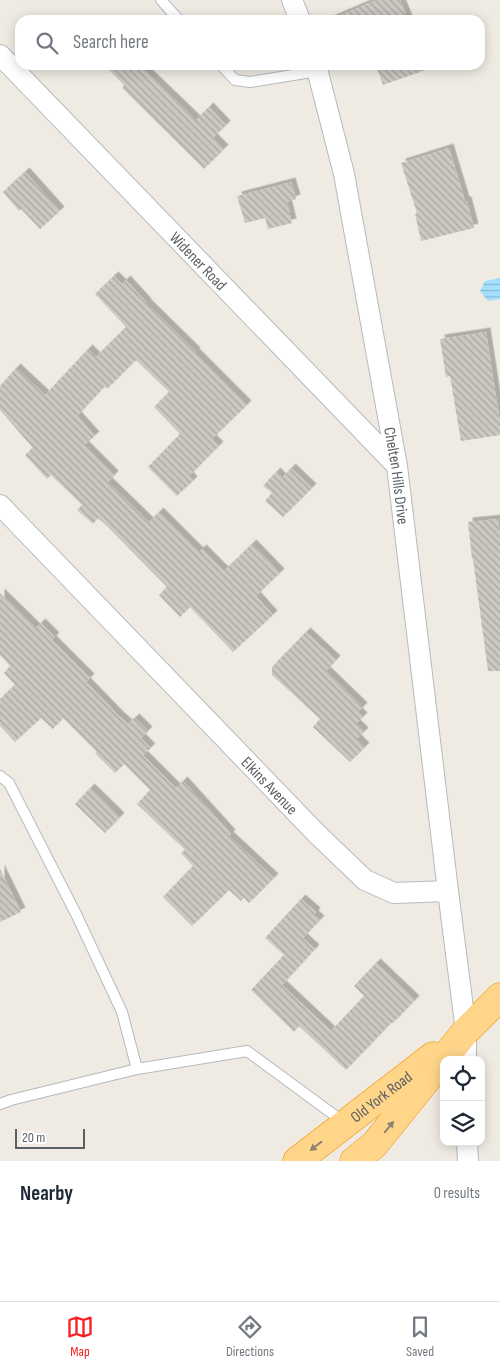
<!DOCTYPE html>
<html lang="en">
<head>
<meta charset="utf-8">
<style>
	:root { --surface:#fff; --page:#f2f2f3; --text:#1f2937; --muted:#747a83; --line:#e0e1e3; --accent:#fa1e23 }
	body { margin:0; font-family:"Sofia Sans Condensed",sans-serif; background:var(--page); color:var(--text) }
	.controls { position:absolute; right:15px; bottom:15px; display:grid; overflow:hidden; border-radius:10px; box-shadow:0 2px 12px #0003 }
	.controls button { width:45px; height:45px; display:grid; place-items:center; padding:0; border:0; border-bottom:1px solid var(--line); background:var(--surface); color:var(--text); font:25px sans-serif }
	.scale { position:absolute; left:15px; bottom:12px; width:70px; box-sizing:border-box; padding-left:5px; border:2px solid #5b6065; border-top:0; font-size:14px; line-height:18px; white-space:nowrap; color:#5b6065; -webkit-text-stroke:4px #fff; paint-order:stroke }
	.list { margin:0; padding:0; list-style:none }
	h2 { display:flex; justify-content:space-between; align-items:center; height:65px; margin:0; padding:0 20px; font-size:21px }
	h2 small { font-size:16px; font-weight:400; color:var(--muted) }
	.icon { flex:none; width:28px; height:28px; fill:none; stroke:currentColor; stroke-width:2; stroke-linecap:round; stroke-linejoin:round }
	.map { position:relative; flex:none; width:500px; height:1161px; overflow:hidden }
	.search { position:absolute; background:var(--surface); box-shadow:0 2px 12px #0003; left:15px; right:15px; top:15px; height:55px; display:flex; align-items:center; gap:12px; box-sizing:border-box; padding:0 18px; border-radius:15px; color:var(--muted); font-size:19px }
	.sheet { height:140px; background:var(--surface) }
	nav { display:flex; justify-content:space-around; align-items:center; box-sizing:border-box; height:70px; border-top:1px solid var(--line); background:var(--surface); font-size:14px; color:var(--muted) }
	nav a { display:grid; justify-items:center; gap:2px }
	nav .on { color:var(--accent) }
	.map>svg:first-child { display:block }
</style>
</head>
<body>
<div class="map">
<svg width="500" height="1161" viewBox="0 0 500 1161">
	<defs>
		<pattern id="water-rules" width="6" height="5" patternUnits="userSpaceOnUse" patternTransform="scale(1.25)"><rect width="6" height="5" fill="#a3e0ff"/><path d="M0 2.5h6" fill="none" stroke="#88b9d2"/></pattern>
		<pattern id="building-back-hatch" width="6" height="6" patternUnits="userSpaceOnUse" patternTransform="scale(1.25)"><rect width="6" height="6" fill="#ccc8c2"/><path d="M-1 5l2 2M0 0l6 6M5-1l2 2" fill="none" stroke="#a9a6a1"/></pattern>
		<filter id="shadow"><feDropShadow dx="4.5" dy="-4.5" stdDeviation="0" flood-color="#0004"/></filter>
	</defs>
	<rect width="100%" height="100%" fill="#efebe3"/>
	<path fill="url(#water-rules)" d="M 500,278 L 500,299 L 488,301 L 480,291 L 485,281 Z"/>
	<g fill="url(#building-back-hatch)" filter="url(#shadow)">
		<path d="M 376,0 L 400,0 L 408,20 L 329,20 Z"/>
		<path d="M 104,65 L 139,65 L 196,120 L 209,107 L 226,125 L 213,138 L 224,149 L 204,169 L 122,88 L 124,85 Z"/>
		<path d="M 376,65 L 431,65 L 431,68 L 383,85 Z"/>
		<path d="M 449,148 L 465,201 L 467,201 L 474,228 L 421,241 L 415,214 L 417,213 L 401,163 Z"/>
		<path d="M 25,172 L 60,211 L 40,229 L 21,209 L 19,211 L 3,192 Z"/>
		<path d="M 291,182 L 296,199 L 287,202 L 292,223 L 268,229 L 265,218 L 245,223 L 237,196 Z"/>
		<path d="M 114,276 L 122,284 L 126,280 L 147,303 L 146,303 L 196,352 L 195,353 L 247,405 L 212,439 L 219,446 L 189,476 L 193,481 L 177,496 L 148,467 L 180,434 L 154,407 L 169,392 L 136,360 L 107,389 L 105,386 L 77,416 L 95,436 L 84,445 L 114,475 L 108,482 L 149,522 L 159,512 L 199,552 L 202,549 L 224,571 L 252,544 L 280,573 L 256,596 L 273,615 L 233,652 L 190,607 L 180,617 L 159,595 L 167,587 L 107,526 L 98,518 L 93,524 L 77,510 L 82,505 L 51,475 L 47,479 L 25,455 L 33,448 L 0,410 L 0,386 L 16,368 L 45,395 L 88,349 L 96,357 L 126,327 L 95,294 Z"/>
		<path d="M 486,332 L 500,423 L 500,435 L 461,441 L 450,376 L 446,377 L 440,339 Z"/>
		<path d="M 291,468 L 312,488 L 283,517 L 265,501 L 272,493 L 263,486 L 276,472 L 282,478 Z"/>
		<path d="M 498,519 L 500,538 L 500,671 L 488,671 L 473,559 L 472,559 L 468,522 Z"/>
		<path d="M 0,593 L 36,628 L 41,623 L 55,637 L 52,640 L 90,678 L 86,682 L 119,716 L 128,724 L 135,718 L 148,731 L 141,738 L 151,748 L 143,755 L 176,788 L 183,781 L 231,834 L 229,836 L 274,878 L 249,903 L 244,898 L 241,901 L 229,890 L 192,926 L 163,897 L 193,866 L 181,853 L 185,850 L 137,804 L 150,790 L 124,764 L 115,773 L 95,753 L 97,752 L 63,718 L 53,729 L 41,718 L 15,742 L 0,726 L 0,699 L 15,685 L 4,673 L 10,666 L 0,655 Z"/>
		<path d="M 306,632 L 336,660 L 326,671 L 363,707 L 358,712 L 363,717 L 356,724 L 364,732 L 357,739 L 365,747 L 350,762 L 313,727 L 320,719 L 272,675 L 272,667 Z"/>
		<path d="M 90,788 L 120,817 L 105,833 L 75,804 Z"/>
		<path d="M 0,869 L 21,912 L 0,922 Z"/>
		<path d="M 301,899 L 316,912 L 314,915 L 320,920 L 303,938 L 315,949 L 282,985 L 331,1031 L 364,996 L 354,986 L 376,963 L 415,1000 L 393,1023 L 392,1022 L 346,1070 L 299,1026 L 294,1032 L 251,990 L 284,955 L 265,938 Z"/>
	</g>
	<g fill="none" stroke-linecap="round" stroke-linejoin="round">
		<g stroke="#b6babe" stroke-width="12">
			<g id="lane">
				<path d="M 161,0 L 179,20"/>
				<path d="M 221,65 L 235,80 L 250,82 L 318,71"/>
				<path d="M 0,776 L 9,783 L 77,916 L 122,1012 L 137,1069"/>
				<path d="M 0,1104 L 11,1100 L 137,1069 L 247,1051 L 345,1123"/>
			</g>
		</g>
		<g stroke="#b6babe" stroke-width="22">
			<g id="street">
				<path d="M 292,0 L 300,20"/>
				<path id="s1" d="M 0,55 L 397,466"/>
				<path id="s2" d="M 316,65 L 344,174 L 397,466 L 448,891"/>
				<path id="s3" d="M 0,505 L 316,833 L 365,880 L 394,893 L 448,891 L 466,1031 L 466,1060"/>
				<path d="M 467,1142 L 468,1161"/>
			</g>
		</g>
		<g stroke="#f28e00" stroke-width="29">
			<g id="highway">
				<path id="s4" d="M 297,1161 L 433,1056"/>
				<path d="M 354,1161 L 374,1145 L 466,1031 L 500,997"/>
			</g>
		</g>
		<use href="#lane" stroke="#fff" stroke-width="10"/>
		<use href="#street" stroke="#fff" stroke-width="20"/>
		<use href="#highway" stroke="#ffd58a" stroke-width="28"/>
	</g>
	<defs><path id="oneway-solid" d="M-6-.8H1V-3.2L6.5 0L1 3.2V.8H-6Z" transform="scale(1.25)"/></defs>
	<g fill="#8c8370">
		<use href="#oneway-solid" transform="translate(389 1127) rotate(-51)"/>
		<use href="#oneway-solid" transform="translate(316 1146) rotate(142)"/>
	</g>
	<g text-anchor="middle" stroke-width="4.5" stroke-linejoin="round" paint-order="stroke">
		<g font-size="16" fill="#5b6065" stroke="#fff">
			<text dy="6" stroke="none"><textPath href="#s1" startOffset="286">Widener Road</textPath></text>
			<text dy="6" stroke="none"><textPath href="#s2" startOffset="419">Chelten Hills Drive</textPath></text>
			<text dy="6" stroke="none"><textPath href="#s3" startOffset="389">Elkins Avenue</textPath></text>
			<text dy="6" stroke="none"><textPath href="#s4" startOffset="106">Old York Road</textPath></text>
		</g>
	</g>
</svg>
<div class="controls">
<button><svg class="icon" aria-label="locate" viewBox="0 0 24 24"><circle cx="12" cy="12" r="6"/><path d="M12 2v4M12 18v4M2 12h4M18 12h4"/></svg></button>
<button><svg class="icon" aria-label="layers" viewBox="0 0 24 24"><path d="M12 4l9 5-9 5-9-5zM3 14l9 5 9-5"/></svg></button>
</div>
<div class="scale">20 m</div>
<div class="search"><svg class="icon" aria-label="search" viewBox="0 0 24 24"><circle cx="10" cy="10" r="6"/><path d="M15 15l6 6"/></svg>Search here</div>
</div>
<section class="sheet">
<h2>Nearby<small>0 results</small></h2>
<ul class="list">
</ul>
</section>
<nav>
<a class="on"><svg class="icon" aria-label="map" viewBox="0 0 24 24"><path d="M3 6l6-2 6 2 6-2v14l-6 2-6-2-6 2zM9 4v14M15 6v14"/></svg>Map</a>
<a><svg class="icon" aria-label="directions" viewBox="0 0 24 24"><path d="M12 3l9 9-9 9-9-9zM9 14v-3h6M13 9l2 2-2 2"/></svg>Directions</a>
<a><svg class="icon" aria-label="saved" viewBox="0 0 24 24"><path d="M7 4h10v16l-5-4-5 4z"/></svg>Saved</a>
</nav>
</body>
</html>
